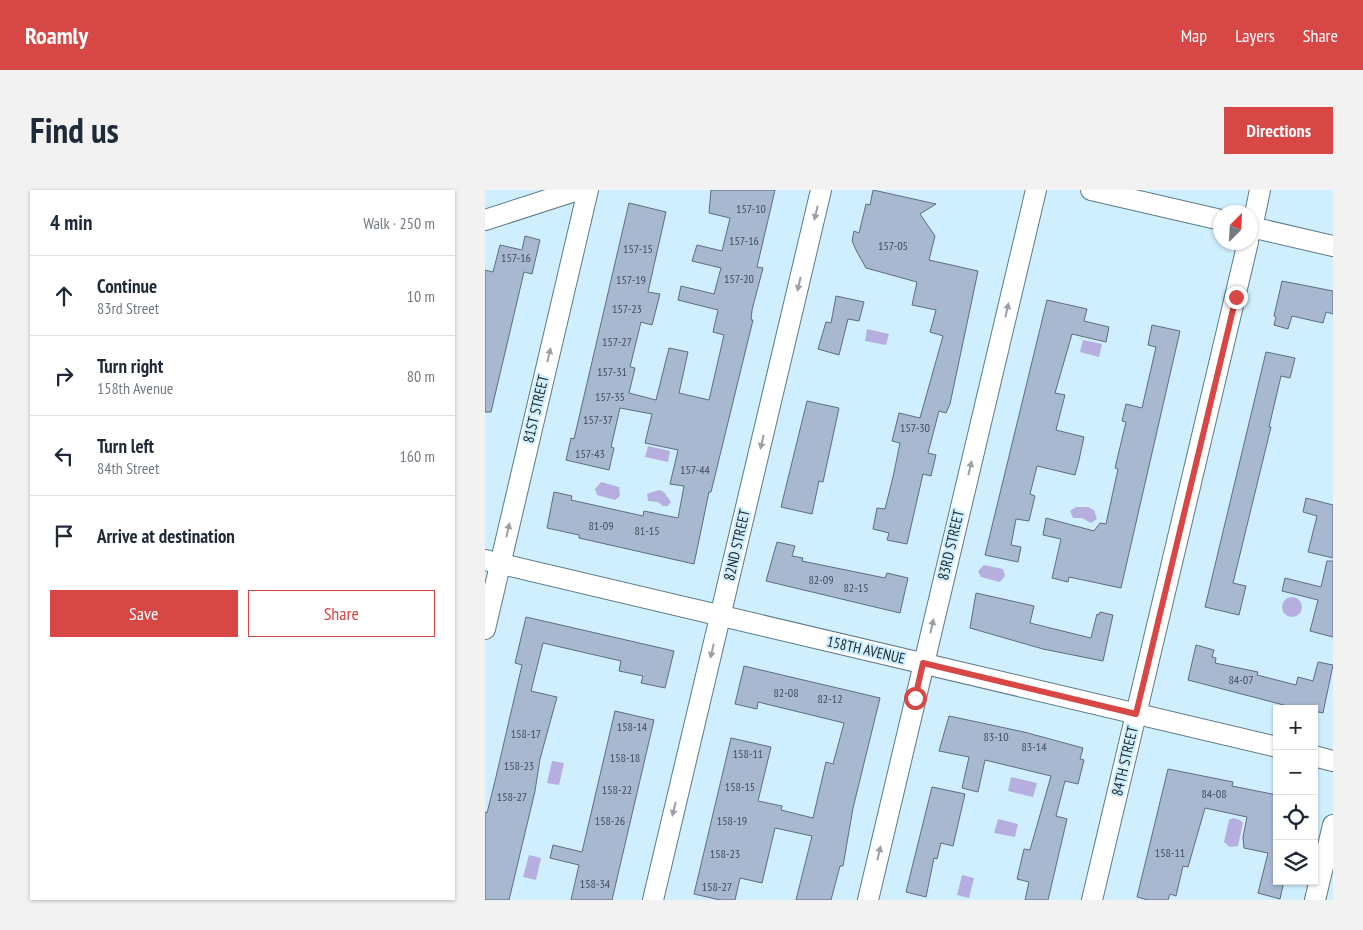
<!DOCTYPE html>
<html lang="en">
<head>
<meta charset="utf-8">
<style>
	:root { --surface:#fff; --page:#f2f2f3; --text:#1f2937; --muted:#747a83; --line:#e0e1e3; --accent:#d74746 }
	body { margin:0; font-family:"PT Sans Narrow",sans-serif; background:var(--page); color:var(--text) }
	.controls { position:absolute; right:15px; bottom:15px; display:grid; overflow:hidden; border-radius:0px; box-shadow:0 1px 4px #0004 }
	.controls button { width:45px; height:45px; display:grid; place-items:center; padding:0; border:0; border-bottom:1px solid var(--line); background:var(--surface); color:var(--text); font:25px sans-serif }
	.compass { position:absolute; left:728px; top:15px; width:45px; height:45px; border-radius:50%; background:var(--surface); box-shadow:0 1px 4px #0004; rotate:24deg }
	.stop { position:absolute; width:15px; height:15px; margin:-11px; border:4px solid #d74746; border-radius:50%; background:#fff }
	.stop.end { background:#d74746; border-color:#fff; box-shadow:0 1px 5px #0008 }
	.list { margin:0; padding:0; list-style:none }
	h2 { display:flex; justify-content:space-between; align-items:center; height:65px; margin:0; padding:0 20px; font-size:21px }
	h2 small { font-size:16px; font-weight:400; color:var(--muted) }
	.list li { display:grid; grid-template-columns:32px 1fr auto; gap:15px; align-items:center; box-sizing:border-box; height:80px; padding:0 20px; border-top:1px solid var(--line) }
	.list b { display:block; font-size:19px; white-space:nowrap }
	.list p { margin:0; font-size:16px; white-space:nowrap; color:var(--muted) }
	.list em { font-size:16px; font-style:normal; color:var(--muted) }
	.actions { display:flex; gap:10px; padding:15px 20px }
	.actions a { flex:1; padding:11px 0; border:1px solid var(--accent); border-radius:0px; text-align:center; font-size:18px; color:var(--accent) }
	.actions .main { background:var(--accent); color:#fff }
	.icon { flex:none; width:28px; height:28px; fill:none; stroke:currentColor; stroke-width:2; stroke-linecap:round; stroke-linejoin:round }
	.map { position:relative; flex:none; width:848px; height:710px; overflow:hidden; border-radius:0px }
	header { display:flex; align-items:center; gap:30px; box-sizing:border-box; height:70px; padding:0 25px; background:var(--accent); color:#fff }
	header strong { font-size:24px }
	nav { display:flex; gap:28px; margin-inline-start:auto; font-size:18px }
	.intro { display:flex; align-items:center; justify-content:space-between; box-sizing:border-box; height:120px; padding:0 30px }
	h1 { margin:0; font-size:35px }
	.button { padding:12px 22px; border-radius:0px; background:var(--accent); color:#fff; font-size:18px; font-weight:700 }
	main { display:flex; gap:30px; padding:0 30px }
	aside { flex:1; background:var(--surface); border-radius:0px; box-shadow:0 1px 4px #0004 }
	.map>svg:first-child { display:block }
</style>
</head>
<body>
<header>
<strong>Roamly</strong>
<nav><a>Map</a><a>Layers</a><a>Share</a></nav>
</header>
<div class="intro"><h1>Find us</h1><a class="button">Directions</a></div>
<main>
<aside>
<h2>4 min<small>Walk · 250 m</small></h2>
<ul class="list">
<li><svg class="icon" aria-label="ahead" viewBox="0 0 24 24"><path d="M12 20V5M6 11l6-6 6 6"/></svg><div><b>Continue</b><p>83rd Street</p></div><em>10 m</em></li>
<li><svg class="icon" aria-label="right" viewBox="0 0 24 24"><path d="M7 20v-9h11M14 6l5 5-5 5"/></svg><div><b>Turn right</b><p>158th Avenue</p></div><em>80 m</em></li>
<li><svg class="icon" aria-label="left" viewBox="0 0 24 24"><path d="M17 20v-9H6M10 6l-5 5 5 5"/></svg><div><b>Turn left</b><p>84th Street</p></div><em>160 m</em></li>
<li><svg class="icon" aria-label="arrive" viewBox="0 0 24 24"><path d="M6 21V4h12l-3 4 3 4H6"/></svg><div><b>Arrive at destination</b></div></li>
</ul>
<div class="actions"><a class="main">Save</a><a>Share</a></div>
</aside>
<div class="map">
<svg width="848" height="710" viewBox="0 0 848 710">
	<rect width="100%" height="100%" fill="#cfefff"/>
	<g fill="#b5aedf">
		<path d="M 382,139 L 404,144 L 401,155 L 380,151 Z"/>
		<path d="M 598,150 L 617,154 L 614,167 L 595,162 Z"/>
		<path d="M 163,256 L 185,261 L 183,272 L 160,267 Z"/>
		<path d="M 116,292 L 134,297 L 135,306 L 130,310 L 112,305 L 110,299 Z"/>
		<path d="M 174,300 L 179,302 L 186,312 L 183,316 L 178,316 L 173,312 L 163,311 L 162,304 Z"/>
		<path d="M 591,317 L 603,317 L 609,320 L 612,329 L 606,333 L 597,328 L 588,328 L 585,321 Z"/>
		<path d="M 499,375 L 518,379 L 520,386 L 515,392 L 496,387 L 493,381 Z"/>
		<circle cx="807" cy="417" r="10"/>
		<path d="M 67,571 L 79,573 L 74,595 L 62,593 Z"/>
		<path d="M 526,587 L 552,593 L 548,607 L 523,601 Z"/>
		<path d="M 748,628 L 755,630 L 758,633 L 753,656 L 745,657 L 739,652 L 744,630 Z"/>
		<path d="M 513,629 L 533,634 L 530,647 L 509,643 Z"/>
		<path d="M 44,665 L 56,668 L 51,690 L 38,687 Z"/>
		<path d="M 477,685 L 489,688 L 484,708 L 472,705 Z"/>
	</g>
	<g fill="#a8b8d1" stroke="#5e6c83">
		<path d="M 226,0 L 290,0 L 272,77 L 278,78 L 267,120 L 266,130 L 268,130 L 226,302 L 224,302 L 209,374 L 94,348 L 94,345 L 62,338 L 69,302 L 87,306 L 86,310 L 158,326 L 159,321 L 193,328 L 199,296 L 185,294 L 193,260 L 160,253 L 167,224 L 135,218 L 126,257 L 129,258 L 124,280 L 81,270 L 86,248 L 89,249 L 144,13 L 181,22 L 163,102 L 175,104 L 167,135 L 156,132 L 145,177 L 150,178 L 144,203 L 171,210 L 184,158 L 203,162 L 194,203 L 224,210 L 239,145 L 228,142 L 233,120 L 193,110 L 196,96 L 229,104 L 236,78 L 207,71 L 212,55 L 237,61 L 245,28 L 224,23 Z"/>
		<path d="M 388,0 L 451,14 L 435,24 L 450,46 L 444,70 L 493,81 L 465,214 L 461,223 L 454,221 L 443,263 L 451,265 L 446,286 L 438,284 L 422,354 L 402,350 L 404,343 L 388,339 L 392,318 L 400,319 L 408,287 L 415,253 L 407,251 L 414,223 L 435,228 L 458,146 L 445,142 L 451,120 L 427,115 L 432,92 L 381,78 L 372,62 L 367,51 L 369,41 L 374,43 L 381,14 L 385,15 Z"/>
		<path d="M 40,46 L 55,50 L 47,84 L 39,82 L 6,222 L 0,222 L 0,80 L 8,82 L 15,55 L 37,60 Z"/>
		<path d="M 797,91 L 848,101 L 848,124 L 841,122 L 838,133 L 807,126 L 803,139 L 789,135 L 791,127 L 789,126 Z"/>
		<path d="M 351,106 L 379,112 L 374,131 L 363,129 L 354,165 L 333,159 L 341,132 L 346,133 Z"/>
		<path d="M 562,110 L 602,119 L 599,131 L 624,137 L 621,152 L 587,144 L 570,203 L 580,205 L 571,240 L 599,247 L 594,270 L 590,285 L 552,276 L 545,304 L 550,306 L 544,331 L 531,329 L 526,355 L 536,357 L 533,372 L 500,365 Z"/>
		<path d="M 667,135 L 695,141 L 636,398 L 584,387 L 583,392 L 567,388 L 576,349 L 558,345 L 561,328 L 609,341 L 615,333 L 621,334 L 633,279 L 630,278 L 641,232 L 637,231 L 641,214 L 657,218 L 671,157 L 663,155 Z"/>
		<path d="M 781,162 L 810,168 L 805,188 L 796,186 L 784,237 L 786,237 L 748,393 L 761,396 L 754,425 L 720,417 Z"/>
		<path d="M 322,211 L 354,218 L 338,292 L 334,291 L 327,324 L 296,317 Z"/>
		<path d="M 821,308 L 848,315 L 848,368 L 823,362 L 832,326 L 818,322 Z"/>
		<path d="M 292,352 L 310,356 L 307,366 L 318,368 L 317,371 L 400,388 L 402,383 L 423,388 L 415,423 L 281,391 Z"/>
		<path d="M 842,371 L 848,371 L 848,447 L 825,441 L 833,410 L 797,401 L 800,388 L 836,397 Z"/>
		<path d="M 491,403 L 549,416 L 545,433 L 606,448 L 612,424 L 614,425 L 615,422 L 628,425 L 618,471 L 558,459 L 485,438 Z"/>
		<path d="M 41,427 L 189,461 L 180,498 L 156,493 L 158,486 L 134,481 L 136,471 L 58,453 L 46,501 L 72,507 L 55,569 L 50,601 L 24,710 L 0,710 L 0,622 L 2,623 L 10,591 L 37,475 L 30,473 Z"/>
		<path d="M 711,455 L 729,460 L 727,467 L 731,468 L 730,473 L 773,482 L 772,485 L 811,495 L 813,487 L 828,491 L 833,472 L 848,475 L 838,523 L 829,521 L 829,519 L 814,519 L 703,490 Z"/>
		<path d="M 259,476 L 395,508 L 368,618 L 358,676 L 355,676 L 346,710 L 311,710 L 327,646 L 290,638 L 277,693 L 255,688 L 250,710 L 235,710 L 209,704 L 246,548 L 286,557 L 273,611 L 297,616 L 296,620 L 328,628 L 341,572 L 348,574 L 359,533 L 273,512 L 272,519 L 250,514 Z"/>
		<path d="M 130,521 L 169,530 L 127,710 L 86,710 L 94,675 L 65,668 L 68,655 L 97,662 Z"/>
		<path d="M 464,526 L 539,542 L 598,558 L 595,569 L 599,570 L 593,594 L 580,591 L 571,626 L 582,629 L 563,710 L 540,710 L 544,692 L 532,689 L 539,659 L 545,660 L 566,586 L 500,570 L 493,602 L 477,598 L 484,567 L 454,561 Z"/>
		<path d="M 683,579 L 748,592 L 747,596 L 792,605 L 792,691 L 799,691 L 795,709 L 773,703 L 783,663 L 759,658 L 758,647 L 762,627 L 720,618 L 703,677 L 698,676 L 691,706 L 685,704 L 683,710 L 663,710 L 652,707 Z"/>
		<path d="M 447,597 L 480,604 L 468,656 L 456,653 L 452,669 L 449,668 L 441,707 L 421,702 Z"/>
	</g>
	<g fill="none" stroke-linecap="round" stroke-linejoin="round">
		<g stroke="#5d7a88" stroke-width="22">
			<g id="street">
				<path d="M 606,0 L 736,30"/>
				<path d="M 0,30 L 93,0"/>
				<path d="M 766,37 L 848,56"/>
				<path d="M 766,43 L 775,0"/>
				<path d="M 0,370 L 792,557"/>
				<path d="M 0,439 L 103,0"/>
				<path d="M 829,566 L 848,571"/>
				<path d="M 168,710 L 336,0"/>
				<path d="M 383,710 L 551,0"/>
				<path d="M 607,710 L 763,52"/>
				<path d="M 830,710 L 848,635"/>
			</g>
		</g>
		<use href="#street" stroke="#fff" stroke-width="20"/>
	</g>
	<defs><path id="oneway-solid" d="M-6-.8H1V-3.2L6.5 0L1 3.2V.8H-6Z" transform="scale(1.25)"/></defs>
	<g fill="#9ba0a3">
		<use href="#oneway-solid" transform="translate(331 23) rotate(103)"/>
		<use href="#oneway-solid" transform="translate(314 94) rotate(103)"/>
		<use href="#oneway-solid" transform="translate(522 120) rotate(-77)"/>
		<use href="#oneway-solid" transform="translate(64 165) rotate(-77)"/>
		<use href="#oneway-solid" transform="translate(277 252) rotate(103)"/>
		<use href="#oneway-solid" transform="translate(485 278) rotate(-77)"/>
		<use href="#oneway-solid" transform="translate(23 340) rotate(-77)"/>
		<use href="#oneway-solid" transform="translate(447 436) rotate(-77)"/>
		<use href="#oneway-solid" transform="translate(227 461) rotate(103)"/>
		<use href="#oneway-solid" transform="translate(189 619) rotate(103)"/>
		<use href="#oneway-solid" transform="translate(394 663) rotate(-77)"/>
	</g>
	<g fill="none" stroke-linecap="round" stroke-linejoin="round">
		<path stroke="#d74746" stroke-width="6" d="M 430,508 L 438,473 L 651,524 L 751,107"/>
	</g>
	<g text-anchor="middle" stroke-width="4.5" stroke-linejoin="round" paint-order="stroke">
		<g font-size="12" fill="#424f5a">
			<text x="266" y="23">157-10</text>
			<text x="259" y="55">157-16</text>
			<text x="408" y="60">157-05</text>
			<text x="153" y="63">157-15</text>
			<text x="31" y="72">157-16</text>
			<text x="254" y="93">157-20</text>
			<text x="146" y="94">157-19</text>
			<text x="142" y="123">157-23</text>
			<text x="132" y="156">157-27</text>
			<text x="127" y="186">157-31</text>
			<text x="125" y="211">157-35</text>
			<text x="113" y="234">157-37</text>
			<text x="430" y="242">157-30</text>
			<text x="105" y="268">157-43</text>
			<text x="210" y="284">157-44</text>
			<text x="116" y="340">81-09</text>
			<text x="162" y="345">81-15</text>
			<text x="336" y="394">82-09</text>
			<text x="371" y="402">82-15</text>
			<text x="756" y="494">84-07</text>
			<text x="301" y="507">82-08</text>
			<text x="345" y="513">82-12</text>
			<text x="147" y="541">158-14</text>
			<text x="41" y="548">158-17</text>
			<text x="511" y="551">83-10</text>
			<text x="549" y="561">83-14</text>
			<text x="263" y="568">158-11</text>
			<text x="140" y="572">158-18</text>
			<text x="34" y="580">158-23</text>
			<text x="255" y="601">158-15</text>
			<text x="132" y="604">158-22</text>
			<text x="729" y="608">84-08</text>
			<text x="27" y="611">158-27</text>
			<text x="125" y="635">158-26</text>
			<text x="247" y="635">158-19</text>
			<text x="685" y="667">158-11</text>
			<text x="240" y="668">158-23</text>
			<text x="110" y="698">158-34</text>
			<text x="232" y="701">158-27</text>
		</g>
		<g font-size="15" fill="#202c32" stroke="#cfefff">
			<text transform="translate(51 219) rotate(-77)" y="5">81ST STREET</text>
			<text transform="translate(252 355) rotate(-77)" y="5">82ND STREET</text>
			<text transform="translate(466 355) rotate(-77)" y="5">83RD STREET</text>
			<text transform="translate(381 460) rotate(13)" y="5">158TH AVENUE</text>
			<text transform="translate(640 571) rotate(-77)" y="5">84TH STREET</text>
		</g>
	</g>
</svg>
<div class="controls">
<button>+</button>
<button>−</button>
<button><svg class="icon" aria-label="locate" viewBox="0 0 24 24"><circle cx="12" cy="12" r="6"/><path d="M12 2v4M12 18v4M2 12h4M18 12h4"/></svg></button>
<button><svg class="icon" aria-label="layers" viewBox="0 0 24 24"><path d="M12 4l9 5-9 5-9-5zM3 14l9 5 9-5"/></svg></button>
</div>
<svg class="compass" viewBox="-18 -18 36 36"><path d="M0-13l5 13h-10z" fill="#e53935"/><path d="M0 13l5-13h-10z" fill="#747a83"/></svg>
<div class="stop" style="left:430px;top:508px"></div>
<div class="stop end" style="left:751px;top:107px"></div>
</div>
</main>
</body>
</html>
